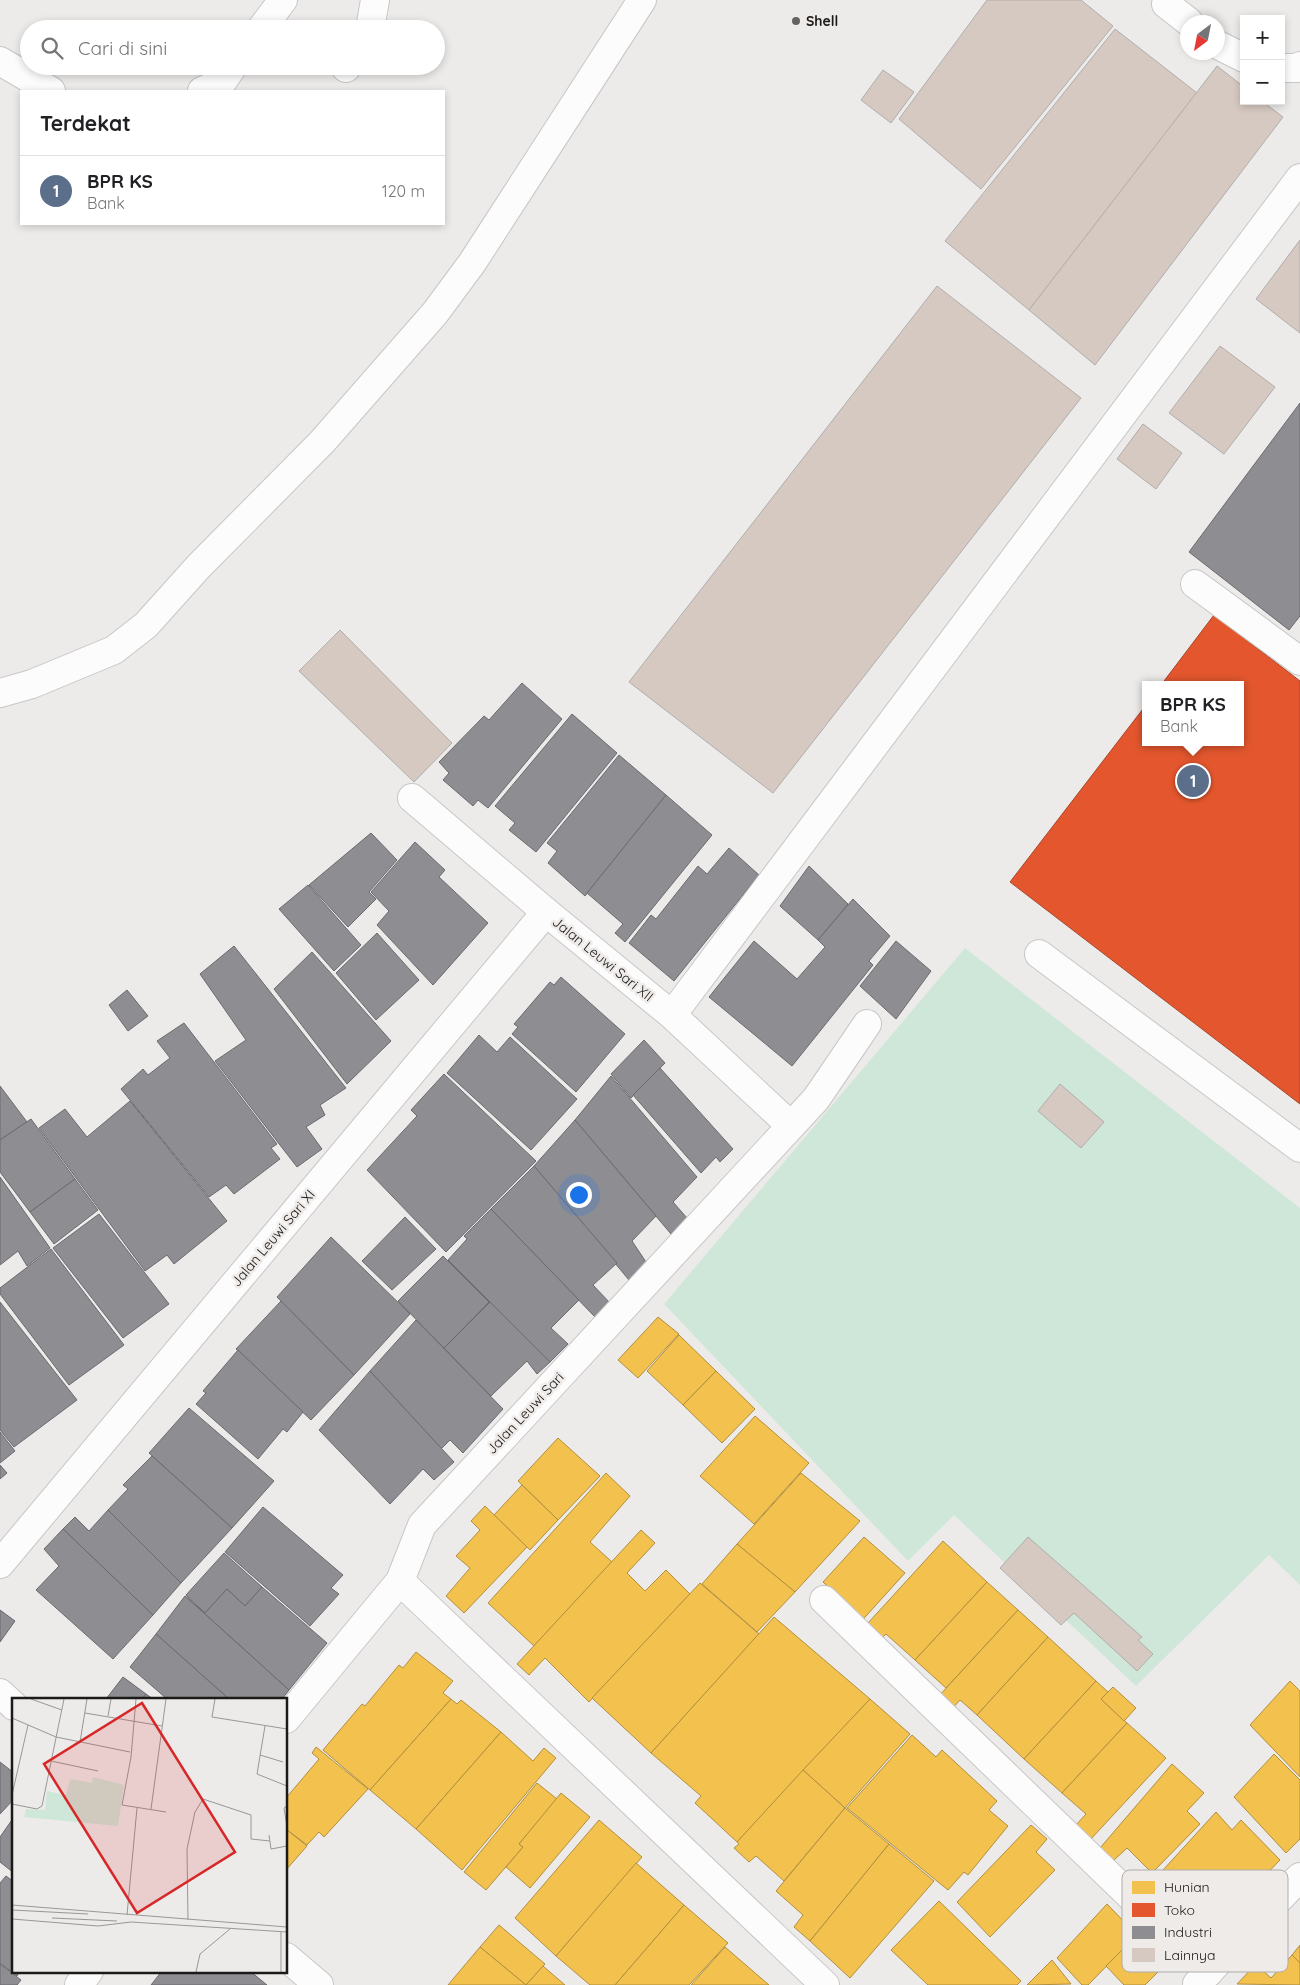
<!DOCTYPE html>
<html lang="id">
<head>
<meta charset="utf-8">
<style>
	:root { --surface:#fff; --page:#f2f2f2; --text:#202124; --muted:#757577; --line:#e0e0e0; --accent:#ea580c }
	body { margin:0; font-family:Quicksand,sans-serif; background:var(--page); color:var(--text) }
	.controls { position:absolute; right:15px; top:15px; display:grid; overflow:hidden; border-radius:0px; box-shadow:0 2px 8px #0003 }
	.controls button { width:45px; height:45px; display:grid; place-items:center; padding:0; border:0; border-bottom:1px solid var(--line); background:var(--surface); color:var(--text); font:25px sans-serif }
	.compass { position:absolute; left:1180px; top:15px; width:45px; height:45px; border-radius:50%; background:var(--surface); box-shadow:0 2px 8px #0003; rotate:212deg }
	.you { position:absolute; left:578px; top:1194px; width:18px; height:18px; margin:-12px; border:4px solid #fff; border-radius:50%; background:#1a73e8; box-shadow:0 0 0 8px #1a73e833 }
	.badge { display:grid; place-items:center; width:32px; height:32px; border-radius:50%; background:var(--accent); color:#fff; font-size:16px; font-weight:700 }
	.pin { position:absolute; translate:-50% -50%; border:2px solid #fff; box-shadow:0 1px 5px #0006 }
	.popup { position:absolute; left:1142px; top:681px; width:102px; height:65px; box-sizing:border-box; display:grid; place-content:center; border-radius:0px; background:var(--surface); filter:drop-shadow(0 1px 4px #0005); font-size:16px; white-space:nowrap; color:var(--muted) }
	.popup b { font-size:19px; color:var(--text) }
	.popup::after { content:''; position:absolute; left:50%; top:100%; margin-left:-10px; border:10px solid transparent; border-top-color:var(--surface) }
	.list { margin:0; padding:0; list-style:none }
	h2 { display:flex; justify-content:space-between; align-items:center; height:65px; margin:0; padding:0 20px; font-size:21px }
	h2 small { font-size:16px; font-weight:400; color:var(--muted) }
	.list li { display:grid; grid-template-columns:32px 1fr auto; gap:15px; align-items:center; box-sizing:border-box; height:70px; padding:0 20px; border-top:1px solid var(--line) }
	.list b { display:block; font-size:19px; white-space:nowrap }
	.list p { margin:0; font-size:16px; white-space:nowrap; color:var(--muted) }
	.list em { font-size:16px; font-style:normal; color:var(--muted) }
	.icon { flex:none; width:28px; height:28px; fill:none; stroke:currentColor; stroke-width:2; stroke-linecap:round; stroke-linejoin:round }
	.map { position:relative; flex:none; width:1300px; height:1985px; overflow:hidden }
	.search { position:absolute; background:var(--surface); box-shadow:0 2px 8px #0003; left:20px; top:20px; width:425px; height:55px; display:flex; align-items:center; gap:12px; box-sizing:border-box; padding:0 18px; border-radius:28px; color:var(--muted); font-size:19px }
	.panel { position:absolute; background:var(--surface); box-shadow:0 2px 8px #0003; left:20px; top:90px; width:425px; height:135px; border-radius:0px }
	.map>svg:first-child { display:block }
</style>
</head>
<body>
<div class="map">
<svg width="1300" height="1985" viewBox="0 0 1300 1985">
	<rect width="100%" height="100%" fill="#edebea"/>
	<path fill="#cfe7d9" d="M 965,948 L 1300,1208 L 1300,1585 L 1269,1555 L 1136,1686 L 954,1515 L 908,1561 L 664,1304 Z"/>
	<g fill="#f2c14e" stroke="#b28f3e">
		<path d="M 658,1317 L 679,1334 L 638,1378 L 618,1360 Z"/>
		<path d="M 679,1335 L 716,1371 L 683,1405 L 647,1371 Z"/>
		<path d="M 716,1371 L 755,1409 L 722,1443 L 683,1405 Z"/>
		<path d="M 755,1416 L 809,1463 L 754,1524 L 700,1476 Z"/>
		<path d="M 558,1438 L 600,1476 L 558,1520 L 518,1481 Z"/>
		<path d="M 606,1473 L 630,1496 L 590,1542 L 612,1562 L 534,1646 L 488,1603 Z"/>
		<path d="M 801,1473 L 860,1521 L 795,1592 L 737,1544 Z"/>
		<path d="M 522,1485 L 558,1520 L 530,1550 L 494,1515 Z"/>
		<path d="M 485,1506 L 527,1547 L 464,1613 L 446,1596 L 470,1568 L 456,1556 L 480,1530 L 471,1521 Z"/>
		<path d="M 641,1530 L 655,1543 L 627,1573 L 645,1591 L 666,1570 L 690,1594 L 589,1702 L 545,1658 L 529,1675 L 517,1664 Z"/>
		<path d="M 864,1537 L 905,1573 L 857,1626 L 844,1602 L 823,1582 Z"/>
		<path d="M 943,1541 L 987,1582 L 915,1660 L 886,1634 L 883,1637 L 868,1623 Z"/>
		<path d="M 737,1544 L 795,1592 L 757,1632 L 702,1584 Z"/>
		<path d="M 987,1582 L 1018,1610 L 946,1688 L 915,1660 Z"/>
		<path d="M 700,1583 L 759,1634 L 651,1753 L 592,1698 Z"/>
		<path d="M 1018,1610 L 1048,1637 L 977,1715 L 960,1700 L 951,1710 L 937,1698 Z"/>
		<path d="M 774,1617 L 870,1699 L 737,1842 L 695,1803 L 701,1796 L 651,1753 Z"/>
		<path d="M 1048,1637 L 1096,1681 L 1024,1759 L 977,1715 Z"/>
		<path d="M 416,1652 L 453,1681 L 443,1693 L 451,1699 L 370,1790 L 323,1750 L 362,1704 L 365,1706 L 399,1665 L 403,1668 Z"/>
		<path d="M 1096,1681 L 1108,1692 L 1101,1699 L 1127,1723 L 1062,1793 L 1024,1759 Z"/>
		<path d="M 1290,1681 L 1300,1691 L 1300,1777 L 1250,1725 Z"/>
		<path d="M 1113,1687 L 1136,1708 L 1124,1721 L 1101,1699 Z"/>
		<path d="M 451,1699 L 457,1704 L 461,1700 L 501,1732 L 416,1829 L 370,1790 Z"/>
		<path d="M 870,1699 L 910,1734 L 845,1808 L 803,1770 Z"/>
		<path d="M 1127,1723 L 1166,1758 L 1090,1840 L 1075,1826 L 1086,1814 L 1062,1793 Z"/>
		<path d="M 501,1732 L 533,1761 L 544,1748 L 556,1758 L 462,1870 L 416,1829 Z"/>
		<path d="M 912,1735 L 936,1757 L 942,1750 L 997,1801 L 989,1810 L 1008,1826 L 968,1875 L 964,1872 L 948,1890 L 847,1808 Z"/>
		<path d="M 316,1747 L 368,1789 L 324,1837 L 319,1832 L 307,1845 L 286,1829 L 286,1798 L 319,1759 L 312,1753 Z"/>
		<path d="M 1274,1754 L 1300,1780 L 1300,1839 L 1286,1853 L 1234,1797 Z"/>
		<path d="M 1172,1764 L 1204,1793 L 1187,1811 L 1200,1824 L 1152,1873 L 1127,1848 L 1113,1861 L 1100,1848 Z"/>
		<path d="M 803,1770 L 845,1808 L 784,1881 L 756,1856 L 749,1862 L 734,1848 L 739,1844 L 737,1842 Z"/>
		<path d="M 537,1783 L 557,1799 L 519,1844 L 523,1847 L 486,1890 L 464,1872 Z"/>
		<path d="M 561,1793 L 590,1817 L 530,1888 L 506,1867 L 523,1847 L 519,1844 Z"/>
		<path d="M 845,1808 L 889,1844 L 810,1941 L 794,1927 L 803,1915 L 776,1891 Z"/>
		<path d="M 1216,1812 L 1232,1830 L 1241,1820 L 1280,1860 L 1207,1936 L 1153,1881 Z"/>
		<path d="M 599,1820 L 642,1857 L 556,1956 L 515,1918 Z"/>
		<path d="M 1031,1825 L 1047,1839 L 1036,1852 L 1055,1870 L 990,1937 L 957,1902 Z"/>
		<path d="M 286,1829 L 307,1846 L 286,1870 Z"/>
		<path d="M 889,1844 L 934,1881 L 850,1978 L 810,1941 Z"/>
		<path d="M 636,1863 L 684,1905 L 615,1985 L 590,1985 L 556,1956 Z"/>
		<path d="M 939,1901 L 1021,1981 L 1017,1985 L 928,1985 L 891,1950 Z"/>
		<path d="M 1107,1904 L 1137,1935 L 1088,1985 L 1082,1985 L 1057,1958 Z"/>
		<path d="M 684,1905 L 728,1943 L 689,1985 L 615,1985 Z"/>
		<path d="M 499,1925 L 545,1964 L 526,1985 L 480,1947 Z"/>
		<path d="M 1133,1939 L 1160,1970 L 1145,1985 L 1124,1985 L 1106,1966 Z"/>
		<path d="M 1300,1945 L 1300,1963 L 1292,1955 Z"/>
		<path d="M 480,1947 L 526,1985 L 448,1985 Z"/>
		<path d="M 725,1947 L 769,1985 L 691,1985 Z"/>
		<path d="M 1292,1955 L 1300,1963 L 1300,1985 L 1237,1984 L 1256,1964 L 1271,1978 Z"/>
		<path d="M 1052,1960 L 1071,1984 L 1027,1985 Z"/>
		<path d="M 543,1966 L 565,1985 L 526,1985 Z"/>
	</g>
	<path fill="#e4572e" stroke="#a84528" d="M 1214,615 L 1300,681 L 1300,1104 L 1010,882 L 1146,705 L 1146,742 L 1240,742 L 1240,685 L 1161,685 Z"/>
	<g fill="#8d8d92" stroke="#6b6a6e">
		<path d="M 1300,403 L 1300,616 L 1289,630 L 1189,552 Z"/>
		<path d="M 522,683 L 562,719 L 488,808 L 478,800 L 473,806 L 443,780 L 449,773 L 439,762 L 484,716 L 489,720 Z"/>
		<path d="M 572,714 L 617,753 L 536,852 L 509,830 L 515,823 L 495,806 Z"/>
		<path d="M 619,755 L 666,795 L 585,896 L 548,863 L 557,851 L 547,843 Z"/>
		<path d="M 666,795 L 712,835 L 625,942 L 615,933 L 623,924 L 587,893 Z"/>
		<path d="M 371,833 L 397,860 L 369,892 L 376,899 L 348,927 L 309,885 Z"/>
		<path d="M 415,842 L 445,870 L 439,877 L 488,923 L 433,985 L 377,925 L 389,911 L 371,892 Z"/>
		<path d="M 729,848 L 759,875 L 674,981 L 629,943 L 651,915 L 656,919 L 698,866 L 707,874 Z"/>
		<path d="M 809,866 L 848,904 L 818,940 L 780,906 Z"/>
		<path d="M 308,885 L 361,945 L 334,971 L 279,909 Z"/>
		<path d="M 853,899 L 890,936 L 869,961 L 873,965 L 792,1066 L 709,997 L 754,941 L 797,979 L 825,947 L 818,940 Z"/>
		<path d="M 377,933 L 419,980 L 376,1020 L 336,973 Z"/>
		<path d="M 896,941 L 931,971 L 896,1019 L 860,986 Z"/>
		<path d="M 234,946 L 346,1088 L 320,1105 L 325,1115 L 306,1127 L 322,1149 L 297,1167 L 215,1061 L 246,1040 L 200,974 Z"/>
		<path d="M 312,952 L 391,1041 L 347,1084 L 274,989 Z"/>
		<path d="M 561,977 L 625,1034 L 576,1092 L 512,1034 L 518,1027 L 514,1024 L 550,982 L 554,985 Z"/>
		<path d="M 127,990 L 148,1016 L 128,1031 L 109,1005 Z"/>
		<path d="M 184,1023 L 277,1144 L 271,1148 L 280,1159 L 234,1194 L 226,1185 L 209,1197 L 121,1089 L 143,1069 L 148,1075 L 170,1058 L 157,1041 Z"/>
		<path d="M 479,1035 L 497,1052 L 510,1037 L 577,1099 L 531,1150 L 447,1073 Z"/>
		<path d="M 644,1040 L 665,1063 L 631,1098 L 611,1074 Z"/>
		<path d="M 660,1068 L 733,1149 L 720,1162 L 716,1157 L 701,1173 L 633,1095 Z"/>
		<path d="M 444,1074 L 536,1161 L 446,1252 L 367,1170 L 417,1116 L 411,1110 Z"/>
		<path d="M 611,1076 L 697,1177 L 673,1202 L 687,1218 L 671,1234 L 575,1120 Z"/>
		<path d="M 0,1086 L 27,1122 L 0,1140 Z"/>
		<path d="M 130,1101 L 227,1221 L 174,1264 L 167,1255 L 145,1271 L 39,1128 L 65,1109 L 87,1137 Z"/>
		<path d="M 31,1119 L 75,1179 L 30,1212 L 0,1172 L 0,1140 Z"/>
		<path d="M 575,1120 L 656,1216 L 632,1241 L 646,1262 L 629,1280 L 534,1166 Z"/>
		<path d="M 534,1166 L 617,1263 L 593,1285 L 610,1303 L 595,1317 L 491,1209 Z"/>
		<path d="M 0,1177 L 50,1248 L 27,1266 L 18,1251 L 0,1265 Z"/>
		<path d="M 75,1179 L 98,1210 L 54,1244 L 30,1212 Z"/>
		<path d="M 491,1209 L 579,1300 L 551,1328 L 568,1344 L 550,1362 L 448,1260 L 467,1239 L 464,1236 Z"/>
		<path d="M 99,1214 L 169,1304 L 123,1338 L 53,1248 Z"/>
		<path d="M 405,1217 L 436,1249 L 392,1290 L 362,1261 Z"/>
		<path d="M 331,1237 L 410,1314 L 354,1375 L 277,1297 Z"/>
		<path d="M 51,1249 L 124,1345 L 69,1385 L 0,1294 L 0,1288 Z"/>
		<path d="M 443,1256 L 489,1302 L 444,1348 L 398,1301 Z"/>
		<path d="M 281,1301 L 354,1375 L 311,1420 L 236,1349 Z"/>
		<path d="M 0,1302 L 77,1400 L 14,1447 L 0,1430 Z"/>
		<path d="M 490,1302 L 550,1362 L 537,1374 L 527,1361 L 491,1396 L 444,1348 Z"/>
		<path d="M 416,1320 L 503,1409 L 463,1453 L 450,1440 L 441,1449 L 370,1371 Z"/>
		<path d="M 238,1350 L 303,1412 L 287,1432 L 283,1429 L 258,1459 L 196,1404 L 206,1393 L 203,1391 Z"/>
		<path d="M 370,1371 L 454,1462 L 434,1480 L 423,1469 L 390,1504 L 319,1430 Z"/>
		<path d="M 189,1408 L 274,1481 L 232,1528 L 149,1453 Z"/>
		<path d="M 0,1432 L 15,1451 L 0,1463 Z"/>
		<path d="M 152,1456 L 232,1528 L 181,1583 L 108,1510 L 128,1489 L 123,1485 Z"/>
		<path d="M 0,1465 L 7,1473 L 0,1479 Z"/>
		<path d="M 263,1507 L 343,1575 L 331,1588 L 339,1594 L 310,1626 L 225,1552 Z"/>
		<path d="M 108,1510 L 181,1583 L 153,1615 L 63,1529 L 75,1517 L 89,1531 Z"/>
		<path d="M 63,1529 L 153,1615 L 113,1659 L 36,1590 L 59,1566 L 44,1549 Z"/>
		<path d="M 224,1553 L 262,1587 L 245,1606 L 227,1589 L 205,1613 L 186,1595 Z"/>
		<path d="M 262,1587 L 327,1643 L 289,1690 L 185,1596 L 205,1613 L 227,1589 L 245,1606 Z"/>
		<path d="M 185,1596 L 289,1690 L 282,1699 L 229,1699 L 156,1634 Z"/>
		<path d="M 0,1610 L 15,1621 L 0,1642 Z"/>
		<path d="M 156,1634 L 229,1699 L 167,1699 L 130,1667 Z"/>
		<path d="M 123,1677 L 146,1694 L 142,1699 L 106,1699 Z"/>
		<path d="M 146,1694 L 153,1699 L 142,1699 Z"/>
		<path d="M 0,1762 L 14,1773 L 14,1799 L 0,1814 Z"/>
		<path d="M 14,1817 L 14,1873 L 0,1862 L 0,1837 Z"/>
		<path d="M 6,1876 L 14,1882 L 14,1971 L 20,1971 L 17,1976 L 0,1963 L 0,1883 Z"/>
		<path d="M 0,1964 L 21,1980 L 17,1985 L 0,1985 Z"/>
		<path d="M 162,1971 L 250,1971 L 267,1985 L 151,1985 Z"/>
	</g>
	<g fill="#d6c9c1" stroke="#afadac">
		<path d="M 987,0 L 1081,0 L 1113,26 L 981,189 L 899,119 Z"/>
		<path d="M 1115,29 L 1197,93 L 1029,310 L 945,241 Z"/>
		<path d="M 1217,66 L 1244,87 L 1244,101 L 1262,101 L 1283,117 L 1095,365 L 1029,310 Z"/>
		<path d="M 883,70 L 914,92 L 891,123 L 861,100 Z"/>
		<path d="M 1300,240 L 1300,333 L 1256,299 Z"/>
		<path d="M 937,286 L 1081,398 L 773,793 L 629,682 Z"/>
		<path d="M 1220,346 L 1275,387 L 1224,454 L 1169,413 Z"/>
		<path d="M 1143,424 L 1182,453 L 1156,489 L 1117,459 Z"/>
		<path d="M 340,630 L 452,743 L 414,782 L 299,671 Z"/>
		<path d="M 1060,1084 L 1104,1122 L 1081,1148 L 1038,1111 Z"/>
		<path d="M 1028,1537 L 1142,1637 L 1138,1640 L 1153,1654 L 1137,1671 L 1074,1613 L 1061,1625 L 1000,1568 Z"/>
	</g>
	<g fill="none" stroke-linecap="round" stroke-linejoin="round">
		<g stroke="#c8c6c6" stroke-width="30">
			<g id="minor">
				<path d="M 1166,4 L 1189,22"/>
				<path d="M 261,29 L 283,0"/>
				<path d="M 370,29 L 375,0"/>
				<path d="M 1218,45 L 1244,58"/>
				<path d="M 0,61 L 51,91"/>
				<path d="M 346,68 L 347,66"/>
				<path d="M 1281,68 L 1297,68 L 1300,66"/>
				<path d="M 202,91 L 222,82 L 233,66"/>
				<path d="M 1195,584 L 1300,661"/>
				<path d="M 0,693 L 32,684 L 114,650 L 146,625 L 199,566 L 322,442 L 435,313 L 472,263 L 642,0"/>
				<path d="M 412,798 L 546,912 L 672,1015 L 790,1125"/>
				<path d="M 1039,954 L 1300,1148"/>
				<path d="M 672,1015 L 1300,178"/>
				<path d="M 0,1564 L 546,912"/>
				<path d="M 400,1581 L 825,1985"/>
				<path d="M 824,1600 L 1209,1972"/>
				<path d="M 0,1693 L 14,1706"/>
				<path d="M 286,1719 L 400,1581 L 422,1525 L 816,1099 L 867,1024"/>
				<path d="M 286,1957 L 319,1985"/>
				<path d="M 1197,1984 L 1300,1877"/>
				<path d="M 79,1985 L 89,1971"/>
			</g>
		</g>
		<use href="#minor" stroke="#fcfcfc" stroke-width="28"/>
	</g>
	<circle fill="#646362" stroke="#eeebe9" stroke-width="2" cx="796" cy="21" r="5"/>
	<g text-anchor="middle" stroke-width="5" stroke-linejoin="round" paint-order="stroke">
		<g font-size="14" font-weight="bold" fill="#1b1a19" stroke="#eeebe9" text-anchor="start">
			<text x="806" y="26">Shell</text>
		</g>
		<g font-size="14" fill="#1b1a19" stroke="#eeebe9">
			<text transform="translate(603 959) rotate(39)" y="5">Jalan Leuwi Sari XII</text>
			<text transform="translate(273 1238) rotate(-50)" y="5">Jalan Leuwi Sari XI</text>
			<text transform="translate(525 1413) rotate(-47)" y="5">Jalan Leuwi Sari</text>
		</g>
	</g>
	<g transform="translate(12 1698)">
		<rect width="275" height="275" fill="#edebea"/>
		<path d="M 81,79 L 112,87 L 106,128 L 12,119 L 14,111 L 33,112 L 35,93 L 54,97 L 58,81 L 80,85 Z" fill="#cfe7d9"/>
		<path fill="none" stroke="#999796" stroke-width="1" d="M 19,1 L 50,12M 124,1 L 119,59 L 110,107 L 154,114M 203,1 L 200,19 L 275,31M 73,15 L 150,28M 96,18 L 99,1M 0,20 L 44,39 L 118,54M 253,28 L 245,76 L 275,88M 68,44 L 75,1M 248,57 L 271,64M 39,63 L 86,73M 0,97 L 16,27M 0,106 L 25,111 L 30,108 L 52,1M 275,108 L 272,110 L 275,128M 139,111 L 154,1M 257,137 L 259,151 L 275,148M 0,207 L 275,229M 0,212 L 76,216M 115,217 L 125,110M 40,220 L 105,223M 0,221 L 86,228 L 119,224 L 275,234M 176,222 L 175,151 L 183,114 L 191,101 L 239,117 L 239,141 L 258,143M 184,274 L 188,256 L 218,231M 269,274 L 269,234"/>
		<path fill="#d62828" fill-opacity="0.15" stroke="#d62828" stroke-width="2.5" d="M 130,5 L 223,154 L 125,215 L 32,66 Z"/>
		<rect width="275" height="275" fill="none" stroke="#1b1a19" stroke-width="2.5"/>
	</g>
	<rect x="1122" y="1870" width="166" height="102" rx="8" fill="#eeebe9" stroke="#afacab" stroke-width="1"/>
	<rect x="1132" y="1881" width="23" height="13" fill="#f2c14e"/>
	<rect x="1132" y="1903" width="23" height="14" fill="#e4572e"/>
	<rect x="1132" y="1926" width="23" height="13" fill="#8d8d92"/>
	<rect x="1132" y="1948" width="23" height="14" fill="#d6c9c1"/>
	<g font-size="14" fill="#1b1a19">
		<text x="1164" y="1892">Hunian</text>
		<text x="1164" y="1915">Toko</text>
		<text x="1164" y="1937">Industri</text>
		<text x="1164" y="1960">Lainnya</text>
	</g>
</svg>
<div class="controls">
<button>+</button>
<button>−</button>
</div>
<svg class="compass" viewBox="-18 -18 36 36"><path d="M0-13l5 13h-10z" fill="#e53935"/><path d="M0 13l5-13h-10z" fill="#757577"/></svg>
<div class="you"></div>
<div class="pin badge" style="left:1193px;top:781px;background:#5c6f8a">1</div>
<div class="popup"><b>BPR KS</b>Bank</div>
<div class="search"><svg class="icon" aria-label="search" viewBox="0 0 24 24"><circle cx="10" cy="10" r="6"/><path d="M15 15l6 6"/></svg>Cari di sini</div>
<section class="panel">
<h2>Terdekat<small></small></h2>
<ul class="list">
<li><span class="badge" style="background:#5c6f8a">1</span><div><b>BPR KS</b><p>Bank</p></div><em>120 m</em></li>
</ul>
</section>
</div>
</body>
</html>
